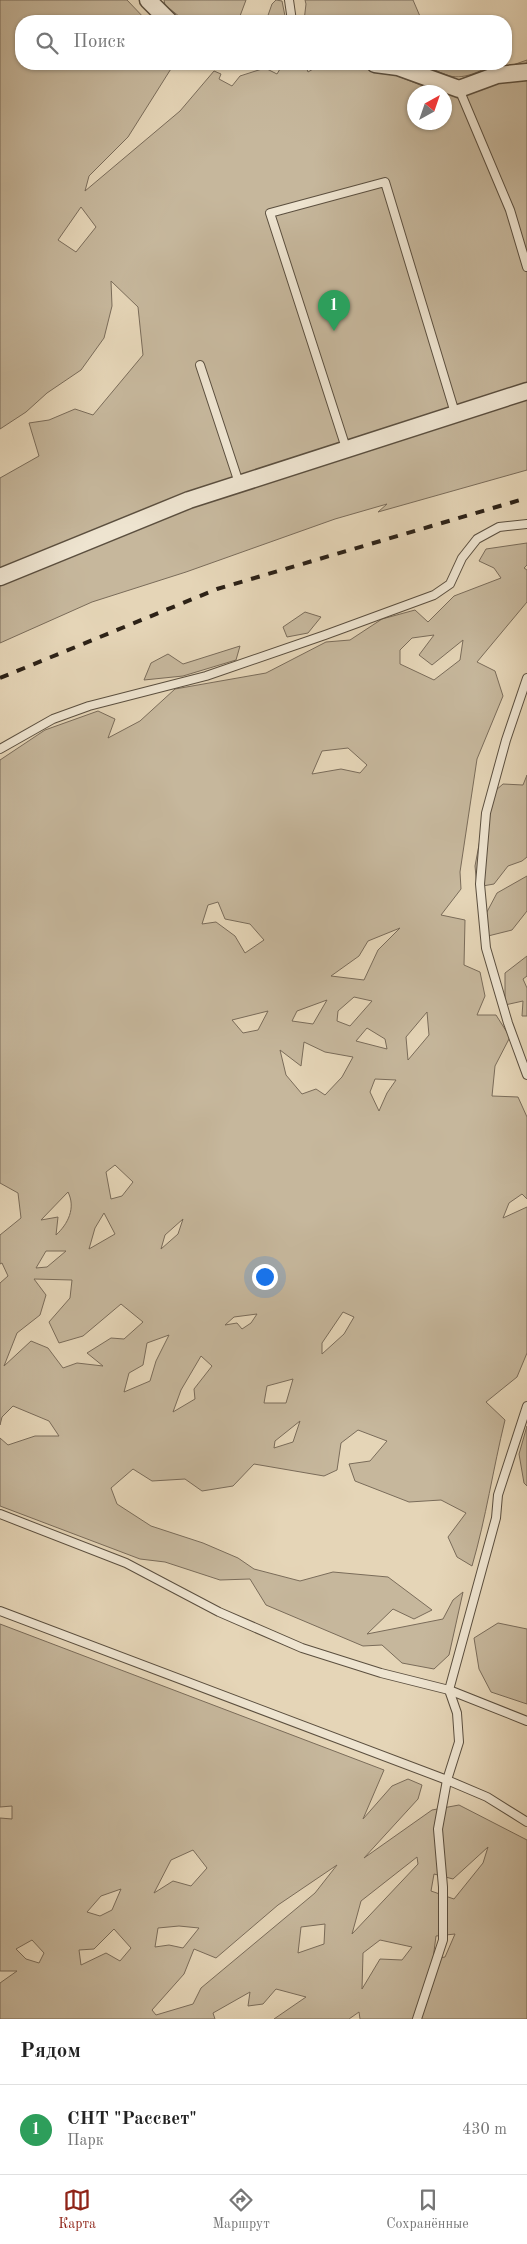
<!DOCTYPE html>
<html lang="ru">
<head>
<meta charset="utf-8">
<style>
	:root { --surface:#fff; --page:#f2f2f2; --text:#222; --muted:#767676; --line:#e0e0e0; --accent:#8f2418 }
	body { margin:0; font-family:"Old Standard TT",serif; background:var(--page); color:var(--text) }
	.compass { position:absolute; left:407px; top:85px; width:45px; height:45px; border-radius:50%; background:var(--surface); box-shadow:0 1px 4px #0004; rotate:40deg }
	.you { position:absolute; left:264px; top:1276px; width:18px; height:18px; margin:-12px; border:4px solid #fff; border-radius:50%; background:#1a73e8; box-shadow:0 0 0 8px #1a73e833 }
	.badge { display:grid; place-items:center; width:32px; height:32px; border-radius:50%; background:var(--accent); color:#fff; font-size:16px; font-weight:700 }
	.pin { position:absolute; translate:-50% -41px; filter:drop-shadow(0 1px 2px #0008) }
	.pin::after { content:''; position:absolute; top:26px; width:18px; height:15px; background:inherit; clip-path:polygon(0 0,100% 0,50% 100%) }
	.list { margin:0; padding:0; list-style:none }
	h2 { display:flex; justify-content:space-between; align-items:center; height:65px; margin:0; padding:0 20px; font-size:21px }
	h2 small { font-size:16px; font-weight:400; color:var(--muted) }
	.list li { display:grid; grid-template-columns:32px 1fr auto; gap:15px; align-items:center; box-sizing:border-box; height:90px; padding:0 20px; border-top:1px solid var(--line) }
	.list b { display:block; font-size:19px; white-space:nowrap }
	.list p { margin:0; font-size:16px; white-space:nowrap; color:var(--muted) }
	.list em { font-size:16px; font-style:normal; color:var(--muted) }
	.icon { flex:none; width:28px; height:28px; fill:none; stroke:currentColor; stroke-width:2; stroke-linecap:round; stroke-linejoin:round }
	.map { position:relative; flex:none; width:527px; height:2019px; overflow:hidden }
	.search { position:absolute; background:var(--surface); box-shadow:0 1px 4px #0004; left:15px; right:15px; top:15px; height:55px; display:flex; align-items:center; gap:12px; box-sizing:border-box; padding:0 18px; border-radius:20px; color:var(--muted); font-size:19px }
	.sheet { height:155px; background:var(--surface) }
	nav { display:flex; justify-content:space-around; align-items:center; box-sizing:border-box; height:70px; border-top:1px solid var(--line); background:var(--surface); font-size:14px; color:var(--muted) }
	nav a { display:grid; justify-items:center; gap:2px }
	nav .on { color:var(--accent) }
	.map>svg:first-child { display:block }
</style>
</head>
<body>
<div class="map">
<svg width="527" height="2019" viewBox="0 0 527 2019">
	<rect width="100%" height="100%" fill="#e5d5b7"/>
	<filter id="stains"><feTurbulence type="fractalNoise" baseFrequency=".004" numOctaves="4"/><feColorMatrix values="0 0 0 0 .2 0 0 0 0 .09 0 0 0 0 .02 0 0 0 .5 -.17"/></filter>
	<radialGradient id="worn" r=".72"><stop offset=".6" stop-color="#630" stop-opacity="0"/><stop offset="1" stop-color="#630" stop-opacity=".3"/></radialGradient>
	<g fill="#c6b79c" stroke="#7a6c5a" fill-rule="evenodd">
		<path d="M 0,0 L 127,0 L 147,21 L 21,21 L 21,64 L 174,64 L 128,137 L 89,176 L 85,191 L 180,111 L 214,71 L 221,74 L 219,79 L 232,86 L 240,76 L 265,68 L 277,74 L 283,64 L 305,64 L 308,72 C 313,69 320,65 326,64 C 363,59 403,78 437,92 L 527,60 L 527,470 L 378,512 L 387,504 L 335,519 L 186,572 L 92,602 L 0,643 L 0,478 L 39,456 L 29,423 L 49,420 L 75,409 L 93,415 L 143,355 L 138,307 L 111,281 L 112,306 L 104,338 L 81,370 L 47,393 L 26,412 L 0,429 ZM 414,92 L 444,92 L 444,122 L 414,122 ZM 81,207 L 96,227 L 76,252 L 58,240 Z"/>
		<path d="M 164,0 L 246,0 L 240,16 L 241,21 L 185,21 L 165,5 Z"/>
		<path d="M 276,0 L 282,1 L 286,21 L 266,21 L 272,4 Z"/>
		<path d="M 305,0 L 413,0 L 422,21 L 304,21 L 306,4 Z"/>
		<path d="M 420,64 L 493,64 C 481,71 462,81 447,75 C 438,72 430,67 420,64 Z"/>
		<path d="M 527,543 L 527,565 L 524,568 L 527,570 L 527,602 L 477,662 L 495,671 L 503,696 L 477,759 L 460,872 L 461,889 L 441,915 L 465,920 L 464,965 L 480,972 L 485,996 L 477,1015 L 496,1015 L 510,1037 L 495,1066 L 492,1096 L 518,1097 L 527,1117 L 527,1199 L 522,1194 L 509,1203 L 503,1218 L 527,1207 L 527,1353 L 517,1377 L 486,1402 L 505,1420 C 493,1469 486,1518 472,1566 L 457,1557 L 448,1537 L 466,1513 L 441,1500 L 409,1502 L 355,1481 L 349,1464 L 370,1461 L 387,1441 L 358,1430 L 341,1443 L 337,1470 L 324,1476 L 254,1464 L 233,1486 L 202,1491 L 185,1479 L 152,1481 L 133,1469 L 111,1488 L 117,1504 L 151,1526 L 203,1543 L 238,1558 L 254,1569 L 300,1581 L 333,1572 L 388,1577 L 432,1610 L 414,1619 L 393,1609 L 367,1634 L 443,1619 L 453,1600 L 463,1592 L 449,1655 L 434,1669 L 402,1663 L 382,1645 L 363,1646 L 266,1605 L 250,1579 L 220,1580 L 165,1562 L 140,1559 L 0,1506 L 0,1438 L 8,1445 L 35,1436 L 59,1436 L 49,1421 L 13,1406 L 2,1417 L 0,1425 L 0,1283 L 8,1276 L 2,1263 L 0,1264 L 0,1235 L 21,1218 L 18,1193 L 0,1183 L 0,760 L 45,730 L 98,711 L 115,719 L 108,738 L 140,721 L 175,689 L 266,673 L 326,642 L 350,640 L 382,619 L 415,610 L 428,622 L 454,596 L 501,578 L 494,568 L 479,561 L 486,549 ZM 434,635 L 419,655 L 432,665 L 463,640 L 460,660 L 434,680 L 400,664 L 400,650 L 412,638 ZM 348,748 L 367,765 L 360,773 L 341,769 L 312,774 L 322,751 ZM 218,902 L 225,919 L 250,924 L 264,940 L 245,953 L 235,936 L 216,922 L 202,924 L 208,905 ZM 400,928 L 378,950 L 364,980 L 331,976 L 359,956 L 368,941 ZM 354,997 L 372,1001 L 350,1026 L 337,1021 L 338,1011 ZM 327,1000 L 313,1024 L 292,1021 L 297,1011 ZM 268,1011 L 258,1030 L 243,1033 L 232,1020 ZM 427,1012 L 429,1035 L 408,1060 L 406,1037 ZM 367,1028 L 385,1039 L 387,1049 L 356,1041 ZM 304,1042 L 325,1052 L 353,1057 L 342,1077 L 325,1095 L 316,1089 L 302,1094 L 286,1075 L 280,1050 L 301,1066 ZM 375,1079 L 396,1080 L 387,1093 L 379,1111 L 370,1092 ZM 115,1165 L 133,1182 L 122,1196 L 111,1199 L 106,1172 ZM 68,1192 C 76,1208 68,1224 56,1235 L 58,1217 L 41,1220 ZM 104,1213 L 115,1234 L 89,1249 L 95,1228 ZM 183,1219 L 178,1234 L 161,1249 L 165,1235 ZM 46,1251 L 66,1251 L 47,1267 L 36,1268 ZM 34,1279 L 72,1280 L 70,1298 L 49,1322 L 59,1343 L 83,1336 L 121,1304 L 143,1322 L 124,1339 L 111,1338 L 87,1353 L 103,1366 L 77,1363 L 63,1368 L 48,1348 L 31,1341 L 4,1366 L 17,1333 L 40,1315 L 46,1295 ZM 343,1312 L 354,1317 L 344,1334 L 322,1354 L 322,1343 ZM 257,1314 L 251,1323 L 242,1329 L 237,1323 L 225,1325 L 234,1317 ZM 169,1335 L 156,1361 L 150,1381 L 124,1392 L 129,1373 L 143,1365 L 147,1343 ZM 201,1356 L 212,1366 L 194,1389 L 195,1399 L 173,1412 L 181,1390 ZM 293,1379 L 286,1403 L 264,1403 L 267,1386 ZM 300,1421 L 293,1442 L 274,1448 L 275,1441 Z"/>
		<path d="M 305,612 L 321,617 L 308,633 L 287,637 L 283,627 Z"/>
		<path d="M 240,646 L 236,660 L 183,676 L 144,680 L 151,663 L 168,654 L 183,664 Z"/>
		<path d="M 527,775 L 527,857 L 522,861 L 508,866 L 494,884 L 477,887 L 475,866 L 488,797 L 503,784 L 523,785 Z"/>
		<path d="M 527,876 L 527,911 L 512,930 L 488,936 L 480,925 L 497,893 Z"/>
		<path d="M 527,956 L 527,976 L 523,979 L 527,988 L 527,1016 L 522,1016 L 523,1001 L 505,1005 L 505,973 Z"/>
		<path d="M 527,1426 L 527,1486 L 524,1483 L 519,1454 Z"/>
		<path d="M 498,1623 L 527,1629 L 527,1704 L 491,1692 L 479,1669 L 474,1638 Z"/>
		<path d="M 0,1624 L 384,1770 L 363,1819 L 392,1786 L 408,1779 L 422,1785 L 418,1799 L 364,1858 L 432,1810 L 459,1805 L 527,1840 L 527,2019 L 360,2019 L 359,2012 L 349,2019 L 274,2019 L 306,1997 L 276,1989 L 263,2004 L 248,2006 L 250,1992 L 213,2013 L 215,2019 L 0,2019 L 0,1983 L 17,1971 L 0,1971 L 0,1818 L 12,1819 L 12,1806 L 0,1807 ZM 488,1847 L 483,1863 L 454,1899 L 431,1891 L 434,1874 L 453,1879 ZM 193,1850 L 207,1868 L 191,1886 L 173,1881 L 154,1893 L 171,1860 ZM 417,1857 L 418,1864 L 352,1934 L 361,1901 ZM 337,1865 L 315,1893 L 201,1988 L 193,2004 L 156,2015 L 152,2010 L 184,1974 L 194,1949 L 216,1958 L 278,1905 ZM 121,1889 L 112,1910 L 100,1916 L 87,1912 L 101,1896 ZM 325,1924 L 324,1944 L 298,1953 L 301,1927 ZM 179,1926 L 199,1928 L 183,1948 L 169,1945 L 155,1947 L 158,1928 ZM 114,1929 L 131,1948 L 120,1961 L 106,1953 L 81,1965 L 79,1950 L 94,1949 ZM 455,1934 L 445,1957 L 433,1959 L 436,1936 ZM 32,1940 L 44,1953 L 39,1963 L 26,1959 L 16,1949 ZM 380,1940 L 412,1947 L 402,1960 L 380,1959 L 362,1989 L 363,1953 Z"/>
	</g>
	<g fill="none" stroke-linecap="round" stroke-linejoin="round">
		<g stroke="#5b4f3f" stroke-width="10">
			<g id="service">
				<path d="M 289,0 L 292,21"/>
				<path d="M 459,89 L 510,210 L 527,267"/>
				<path d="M 200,365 L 239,483"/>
				<path d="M 346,448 L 270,213 L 385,182 L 455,413"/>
				<path d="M 527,678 L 506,740 L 486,813 L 480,884 L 486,948 L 508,1023 L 527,1075"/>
				<path d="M 0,749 L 53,719 L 89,706 L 206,676 L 325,635 L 434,595 L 450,584 L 462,558 L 477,539 L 499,527 L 527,524"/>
				<path d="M 0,1514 L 126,1563 L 219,1612 L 302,1648 L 381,1673 L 449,1690 L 527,1721"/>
				<path d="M 0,1611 L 447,1780 L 487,1797 L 527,1822"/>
				<path d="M 417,2019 L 443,1940 L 443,1887 L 438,1829 L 447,1780 L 459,1742 L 457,1713 L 449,1690 L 496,1518 L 498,1495 L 527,1406"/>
			</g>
		</g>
		<g stroke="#5b4f3f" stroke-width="19">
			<g id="minor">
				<path d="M 148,0 L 169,21"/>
				<path d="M 375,64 L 398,67 L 459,89 L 497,75 L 527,72"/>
				<path d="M 0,577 L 189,500 L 527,391"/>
			</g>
		</g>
		<use href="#service" stroke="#eee4d0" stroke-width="8"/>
		<use href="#minor" stroke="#eee4d0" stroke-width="16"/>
		<path stroke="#2d2217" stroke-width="4" stroke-dasharray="9 9" stroke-linecap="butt" d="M 0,678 L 217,589 L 527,498"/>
	</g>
	<rect width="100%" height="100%" filter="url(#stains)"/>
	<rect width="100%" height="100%" fill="url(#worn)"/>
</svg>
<svg class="compass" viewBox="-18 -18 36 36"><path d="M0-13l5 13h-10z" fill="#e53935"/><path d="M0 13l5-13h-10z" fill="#767676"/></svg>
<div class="you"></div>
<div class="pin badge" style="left:334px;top:331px;background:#2e9e5b">1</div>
<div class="search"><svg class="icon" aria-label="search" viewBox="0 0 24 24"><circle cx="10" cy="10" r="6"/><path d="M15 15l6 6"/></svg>Поиск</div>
</div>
<section class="sheet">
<h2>Рядом<small></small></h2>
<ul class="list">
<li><span class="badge" style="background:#2e9e5b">1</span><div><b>СНТ &quot;Рассвет&quot;</b><p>Парк</p></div><em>430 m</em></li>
</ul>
</section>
<nav>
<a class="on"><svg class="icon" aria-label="map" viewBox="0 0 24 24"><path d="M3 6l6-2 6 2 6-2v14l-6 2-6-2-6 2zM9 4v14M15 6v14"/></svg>Карта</a>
<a><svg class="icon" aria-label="directions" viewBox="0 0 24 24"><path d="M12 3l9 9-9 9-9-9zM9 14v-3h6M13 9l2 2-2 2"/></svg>Маршрут</a>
<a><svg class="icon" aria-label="saved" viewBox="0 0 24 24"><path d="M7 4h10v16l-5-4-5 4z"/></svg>Сохранённые</a>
</nav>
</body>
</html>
